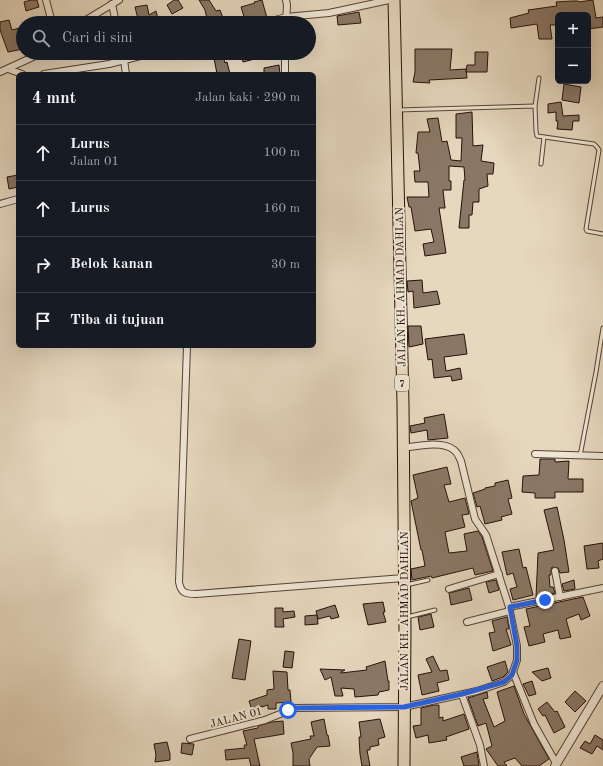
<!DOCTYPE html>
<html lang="id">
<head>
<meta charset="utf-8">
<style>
	:root { --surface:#171b24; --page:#242831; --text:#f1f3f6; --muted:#9ea1a6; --line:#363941 }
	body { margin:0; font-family:"Old Standard TT",serif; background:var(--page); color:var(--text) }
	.controls { position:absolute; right:12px; top:12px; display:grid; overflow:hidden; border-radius:6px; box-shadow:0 4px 16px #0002 }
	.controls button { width:36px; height:36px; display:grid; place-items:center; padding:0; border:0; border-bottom:1px solid var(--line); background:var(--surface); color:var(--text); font:20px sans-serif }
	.stop { position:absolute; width:12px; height:12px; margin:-9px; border:3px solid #2563eb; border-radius:50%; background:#fff }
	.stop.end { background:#2563eb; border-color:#fff; box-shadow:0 1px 4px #0008 }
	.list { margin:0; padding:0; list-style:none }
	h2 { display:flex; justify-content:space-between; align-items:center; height:52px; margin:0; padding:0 16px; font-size:17px }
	h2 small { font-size:13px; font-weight:400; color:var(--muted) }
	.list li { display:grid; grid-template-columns:26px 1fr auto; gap:12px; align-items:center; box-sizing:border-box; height:56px; padding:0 16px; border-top:1px solid var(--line) }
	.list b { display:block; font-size:15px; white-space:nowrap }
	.list p { margin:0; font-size:13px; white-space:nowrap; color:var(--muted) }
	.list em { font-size:13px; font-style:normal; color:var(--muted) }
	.icon { flex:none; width:22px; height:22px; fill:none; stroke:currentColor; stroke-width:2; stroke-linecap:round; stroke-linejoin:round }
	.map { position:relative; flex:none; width:603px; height:766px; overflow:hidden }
	.search { position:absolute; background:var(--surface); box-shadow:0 4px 16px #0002; left:16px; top:16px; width:300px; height:44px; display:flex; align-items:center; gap:10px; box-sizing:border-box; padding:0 14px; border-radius:22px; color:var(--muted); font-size:15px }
	.panel { position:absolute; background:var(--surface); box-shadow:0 4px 16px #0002; left:16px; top:72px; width:300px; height:276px; border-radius:6px }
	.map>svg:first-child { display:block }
</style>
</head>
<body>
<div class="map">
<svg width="603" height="766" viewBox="0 0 603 766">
	<rect width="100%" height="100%" fill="#e6d8bf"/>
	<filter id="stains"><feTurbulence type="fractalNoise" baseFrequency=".005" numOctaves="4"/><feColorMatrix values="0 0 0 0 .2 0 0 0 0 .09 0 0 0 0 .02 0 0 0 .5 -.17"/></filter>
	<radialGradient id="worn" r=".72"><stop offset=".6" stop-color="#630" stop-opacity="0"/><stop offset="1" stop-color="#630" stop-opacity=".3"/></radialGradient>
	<g fill="#8a7867" stroke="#261108">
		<path d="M 31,0 L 37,0 L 39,7 L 26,11 L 24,2 Z"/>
		<path d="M 174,0 L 178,0 L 183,8 L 172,14 L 167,5 Z"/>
		<path d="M 199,0 L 209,0 L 216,11 L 220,10 L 225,23 L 208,23 L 205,10 Z"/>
		<path d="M 262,0 L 267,18 L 254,19 L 254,21 L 246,23 L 241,7 L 255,3 L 254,2 Z"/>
		<path d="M 593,0 L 596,18 L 603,17 L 603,27 L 588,29 L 588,15 L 558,15 L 558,18 L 556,18 L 557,25 L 550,25 L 552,39 L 539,39 L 537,24 L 511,28 L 510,18 L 529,13 L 528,10 L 557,6 L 556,2 L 572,1 L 578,1 L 579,2 Z"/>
		<path d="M 147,5 L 149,15 L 156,11 L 159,23 L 139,23 L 135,7 Z"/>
		<path d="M 359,12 L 361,23 L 338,25 L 337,16 Z"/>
		<path d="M 9,20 L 12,30 L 23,27 L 23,49 L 8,52 L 0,30 L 0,22 Z"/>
		<path d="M 415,49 L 452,49 L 450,70 L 466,69 L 467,78 L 429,80 L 430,83 L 413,82 L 415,72 Z"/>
		<path d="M 475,52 L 488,52 L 487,72 L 466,72 L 467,65 L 475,65 Z"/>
		<path d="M 241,53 L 269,53 L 270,55 L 243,62 Z"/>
		<path d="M 223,56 L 225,63 L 227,62 L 230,74 L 217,74 L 214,58 Z"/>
		<path d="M 279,65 L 280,74 L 264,74 L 264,68 Z"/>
		<path d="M 564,84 L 581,87 L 579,103 L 562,100 Z"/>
		<path d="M 561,102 L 563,116 L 579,115 L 579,121 L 573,121 L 572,130 L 557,129 L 558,121 L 556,121 L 556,112 L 548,113 L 548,104 Z"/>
		<path d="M 472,112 L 473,146 L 483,145 L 481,161 L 494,163 L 493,174 L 487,174 L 488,186 L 479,189 L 479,202 L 473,202 L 472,215 L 469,215 L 469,228 L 459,228 L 464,180 L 465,180 L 464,167 L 449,166 L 449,181 L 451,181 L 451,190 L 443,190 L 445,208 L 439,208 L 446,253 L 425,256 L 423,244 L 434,242 L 431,229 L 415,231 L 411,207 L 409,207 L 407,197 L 429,197 L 428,182 L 415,182 L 414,171 L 420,171 L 418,153 L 416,153 L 418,132 L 430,132 L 427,119 L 438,118 L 442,142 L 447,141 L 451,160 L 461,161 L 462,138 L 456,138 L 456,114 Z"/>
		<path d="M 18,175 L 18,187 L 9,189 L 7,177 Z"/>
		<path d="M 422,280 L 423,293 L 437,291 L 440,304 L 414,308 L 413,291 L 408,292 L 407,281 Z"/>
		<path d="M 408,326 L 421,326 L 423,344 L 409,347 Z"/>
		<path d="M 464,334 L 467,354 L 444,357 L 446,371 L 460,368 L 462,379 L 452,381 L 451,376 L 434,378 L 432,359 L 428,360 L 425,339 Z"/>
		<path d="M 444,414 L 448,438 L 428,440 L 427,430 L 411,433 L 410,426 L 425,423 L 424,418 Z"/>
		<path d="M 540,459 L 555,459 L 555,462 L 569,461 L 568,479 L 583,479 L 583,492 L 555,492 L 555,498 L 535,498 L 535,493 L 522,492 L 523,476 L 539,475 Z"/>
		<path d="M 447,467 L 451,484 L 444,485 L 449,502 L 465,498 L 469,514 L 462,515 L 465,527 L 445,532 L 449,553 L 467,551 L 464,534 L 478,531 L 482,537 L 493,571 L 475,575 L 473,568 L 432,578 L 431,576 L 412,580 L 411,569 L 425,566 L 422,550 L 421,550 L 411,501 L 418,498 L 413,475 Z"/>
		<path d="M 508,480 L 512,498 L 508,499 L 512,514 L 501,517 L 502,520 L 485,524 L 480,506 L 477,507 L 473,493 L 485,489 L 485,488 L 495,486 L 495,483 Z"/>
		<path d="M 557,507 L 564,540 L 569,572 L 560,573 L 558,568 L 552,567 L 551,570 L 551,575 L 549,575 L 550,587 L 553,587 L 555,593 L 536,597 L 538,553 L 554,550 L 544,510 Z"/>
		<path d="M 603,543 L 603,559 L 598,561 L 599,568 L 587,569 L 584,546 Z"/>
		<path d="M 519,549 L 523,568 L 526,567 L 533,595 L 513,600 L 510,589 L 517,587 L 513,573 L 507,575 L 502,552 Z"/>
		<path d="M 496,580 L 499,590 L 489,593 L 486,582 Z"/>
		<path d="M 574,580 L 575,589 L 564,591 L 562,584 Z"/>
		<path d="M 469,588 L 472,600 L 451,605 L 449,593 Z"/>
		<path d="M 583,597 L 590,616 L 581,620 L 579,614 L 566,619 L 571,637 L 560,639 L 558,630 L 543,634 L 545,642 L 529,646 L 524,627 L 530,626 L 526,609 Z"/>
		<path d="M 383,602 L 385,612 L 383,612 L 386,622 L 368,625 L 363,604 Z"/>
		<path d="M 335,605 L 339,617 L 331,619 L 330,616 L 318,619 L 316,611 Z"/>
		<path d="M 275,608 L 283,608 L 283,612 L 294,611 L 295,617 L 283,619 L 284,627 L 275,627 Z"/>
		<path d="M 431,614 L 434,627 L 420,630 L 418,617 Z"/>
		<path d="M 317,615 L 318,624 L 305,625 L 305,616 Z"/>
		<path d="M 507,617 L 509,629 L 506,629 L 511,645 L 493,651 L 489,633 L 495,632 L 492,621 Z"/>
		<path d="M 239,639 L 251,641 L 245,680 L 232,678 Z"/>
		<path d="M 285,651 L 294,652 L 292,668 L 283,667 Z"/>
		<path d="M 433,656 L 440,671 L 447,670 L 449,680 L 437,683 L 439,691 L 422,695 L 418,675 L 432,672 L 426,659 Z"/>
		<path d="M 385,661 L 388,681 L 389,681 L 389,690 L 379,692 L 378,695 L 355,697 L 354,689 L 341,688 L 343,696 L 335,696 L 331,677 L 325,680 L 320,669 L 345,670 L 341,672 L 341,673 L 367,670 L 366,667 Z"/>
		<path d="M 505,661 L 508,672 L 503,677 L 492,681 L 487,667 Z"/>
		<path d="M 548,668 L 551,678 L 542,681 L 532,672 Z"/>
		<path d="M 273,671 L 287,672 L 288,690 L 290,690 L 291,702 L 276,703 L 276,709 L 268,709 L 268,705 L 262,707 L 262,706 L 252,710 L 249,701 L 267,695 L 267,690 L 274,689 Z"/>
		<path d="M 532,681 L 536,694 L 529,696 L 523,684 Z"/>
		<path d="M 514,686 L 524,714 L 549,759 L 539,766 L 522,766 L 515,758 L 504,762 L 507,766 L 498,766 L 486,749 L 492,746 L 486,723 L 478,726 L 468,698 L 487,692 L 488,698 L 483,699 L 494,727 L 505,721 L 497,692 Z"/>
		<path d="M 575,691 L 586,701 L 575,712 L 565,702 Z"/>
		<path d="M 547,702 L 555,712 L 557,711 L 565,727 L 554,733 L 545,715 L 543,716 L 538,709 Z"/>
		<path d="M 434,705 L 439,705 L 439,718 L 443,717 L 443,721 L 464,714 L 469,729 L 446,737 L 447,740 L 429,743 L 428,735 L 416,738 L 413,726 L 421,725 L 421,708 Z"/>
		<path d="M 324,719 L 327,735 L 328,735 L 330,746 L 317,747 L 309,759 L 310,766 L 293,766 L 293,753 L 291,743 L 311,739 L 310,736 L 314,736 L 311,722 Z"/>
		<path d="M 380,719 L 385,737 L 378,739 L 379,745 L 370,747 L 370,750 L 367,750 L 370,766 L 362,766 L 360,754 L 359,737 L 361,737 L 359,722 Z"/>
		<path d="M 283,721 L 284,734 L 254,739 L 260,766 L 251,766 L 249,758 L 226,760 L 225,750 L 245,748 L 244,745 L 247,745 L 243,731 L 258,728 L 258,726 L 272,722 Z"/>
		<path d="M 595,735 L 603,740 L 603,750 L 597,746 L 592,754 L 580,748 L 585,741 L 590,744 Z"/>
		<path d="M 167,742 L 170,754 L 170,760 L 155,762 L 156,755 L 154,744 Z"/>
		<path d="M 182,743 L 194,744 L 192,755 L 181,753 Z"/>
		<path d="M 477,752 L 479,766 L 464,766 L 461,757 Z"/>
	</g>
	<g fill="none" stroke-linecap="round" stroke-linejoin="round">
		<g stroke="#564336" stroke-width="5">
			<g id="service">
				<path d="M 535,106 L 539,78"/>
				<path d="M 398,110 L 535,106 L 536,131 L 537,136 L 594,144 L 597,147 L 599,150 L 586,229 L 587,231 L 603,234"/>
				<path d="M 541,164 L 544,137"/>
				<path d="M 580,456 L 596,372 L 603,328"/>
				<path d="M 406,585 L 428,580"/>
				<path d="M 407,617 L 435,610"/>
			</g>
		</g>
		<g stroke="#564336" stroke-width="8">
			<g id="minor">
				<path d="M 46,0 L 52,23"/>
				<path d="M 112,4 L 116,23"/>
				<path d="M 81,23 L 119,0"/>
				<path d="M 264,23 L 286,17 L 329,13 L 389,0"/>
				<path d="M 286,23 L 287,5 L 286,0"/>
				<path d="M 123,53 L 126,74"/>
				<path d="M 8,69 L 22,74"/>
				<path d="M 0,72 L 33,57 L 39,53"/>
				<path d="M 44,74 L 109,64 L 152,53"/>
				<path d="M 285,74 L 285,53"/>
				<path d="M 0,204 L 18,199"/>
				<path d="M 187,346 L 179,582 C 181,593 185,594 196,594 L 404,578"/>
				<path d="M 535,454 L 603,456"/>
				<path d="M 555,571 L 560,597"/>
				<path d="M 449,589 L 499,574"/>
				<path d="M 509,607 L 603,588"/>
				<path d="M 467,622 L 510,611"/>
				<path d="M 513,672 L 534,724 L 556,763"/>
				<path d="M 462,695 L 480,745 L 484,766"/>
				<path d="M 190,739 L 265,720 L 295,708 L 404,707 L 477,691 L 504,682 L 512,675 L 517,660 L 517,646 L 509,607 L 486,535 L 475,519 L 461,461 C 459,457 458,453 454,450 C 443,440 417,446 403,448"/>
			</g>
		</g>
		<g stroke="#564336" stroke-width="10">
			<path id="tertiary" d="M 555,766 L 603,686"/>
		</g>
		<g stroke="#261108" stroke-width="13">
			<path id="trunk" d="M 394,0 L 403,404 L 405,630 L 404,766"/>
		</g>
		<use href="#service" stroke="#efe6d5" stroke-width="3"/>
		<use href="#minor" stroke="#efe6d5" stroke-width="6"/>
		<use href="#tertiary" stroke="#efe6d5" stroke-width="8"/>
		<use href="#trunk" stroke="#e6d8bf" stroke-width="11"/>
	</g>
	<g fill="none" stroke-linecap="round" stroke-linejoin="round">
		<path stroke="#2563eb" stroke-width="5" d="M 288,710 L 295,708 L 404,707 L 462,694 L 504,682 L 512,675 L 517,660 L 517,646 L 510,607 L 545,600"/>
	</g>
	<g text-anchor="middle" stroke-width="4" stroke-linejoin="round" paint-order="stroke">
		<rect fill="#efe6d5" stroke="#625146" stroke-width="1" x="395" y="375" width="14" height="16" rx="3"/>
		<g font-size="10" font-weight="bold" fill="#261108">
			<text x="402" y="387">7</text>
		</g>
		<g font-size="11" fill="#261108" stroke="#efe6d5">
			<text transform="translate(400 287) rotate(-91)" y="4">JALAN KH. AHMAD DAHLAN</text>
			<text transform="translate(404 611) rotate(-90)" y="4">JALAN KH. AHMAD DAHLAN</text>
			<text transform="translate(236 717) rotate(-15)" y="4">JALAN 01</text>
		</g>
	</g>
	<rect width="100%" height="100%" filter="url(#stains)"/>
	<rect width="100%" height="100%" fill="url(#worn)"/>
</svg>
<div class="controls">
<button>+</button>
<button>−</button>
</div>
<div class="stop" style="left:288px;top:710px"></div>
<div class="stop end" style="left:545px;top:600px"></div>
<div class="search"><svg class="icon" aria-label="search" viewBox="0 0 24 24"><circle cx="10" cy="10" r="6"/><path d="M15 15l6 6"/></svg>Cari di sini</div>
<section class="panel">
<h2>4 mnt<small>Jalan kaki · 290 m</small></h2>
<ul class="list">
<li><svg class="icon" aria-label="ahead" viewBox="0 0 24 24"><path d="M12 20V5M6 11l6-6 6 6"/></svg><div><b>Lurus</b><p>Jalan 01</p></div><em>100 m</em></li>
<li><svg class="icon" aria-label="ahead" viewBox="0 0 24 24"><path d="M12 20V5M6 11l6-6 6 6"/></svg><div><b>Lurus</b></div><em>160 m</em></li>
<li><svg class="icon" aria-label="right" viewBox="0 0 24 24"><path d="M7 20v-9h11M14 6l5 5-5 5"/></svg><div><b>Belok kanan</b></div><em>30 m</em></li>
<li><svg class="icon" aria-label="arrive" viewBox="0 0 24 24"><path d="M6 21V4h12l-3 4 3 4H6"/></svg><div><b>Tiba di tujuan</b></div></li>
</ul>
</section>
</div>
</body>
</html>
